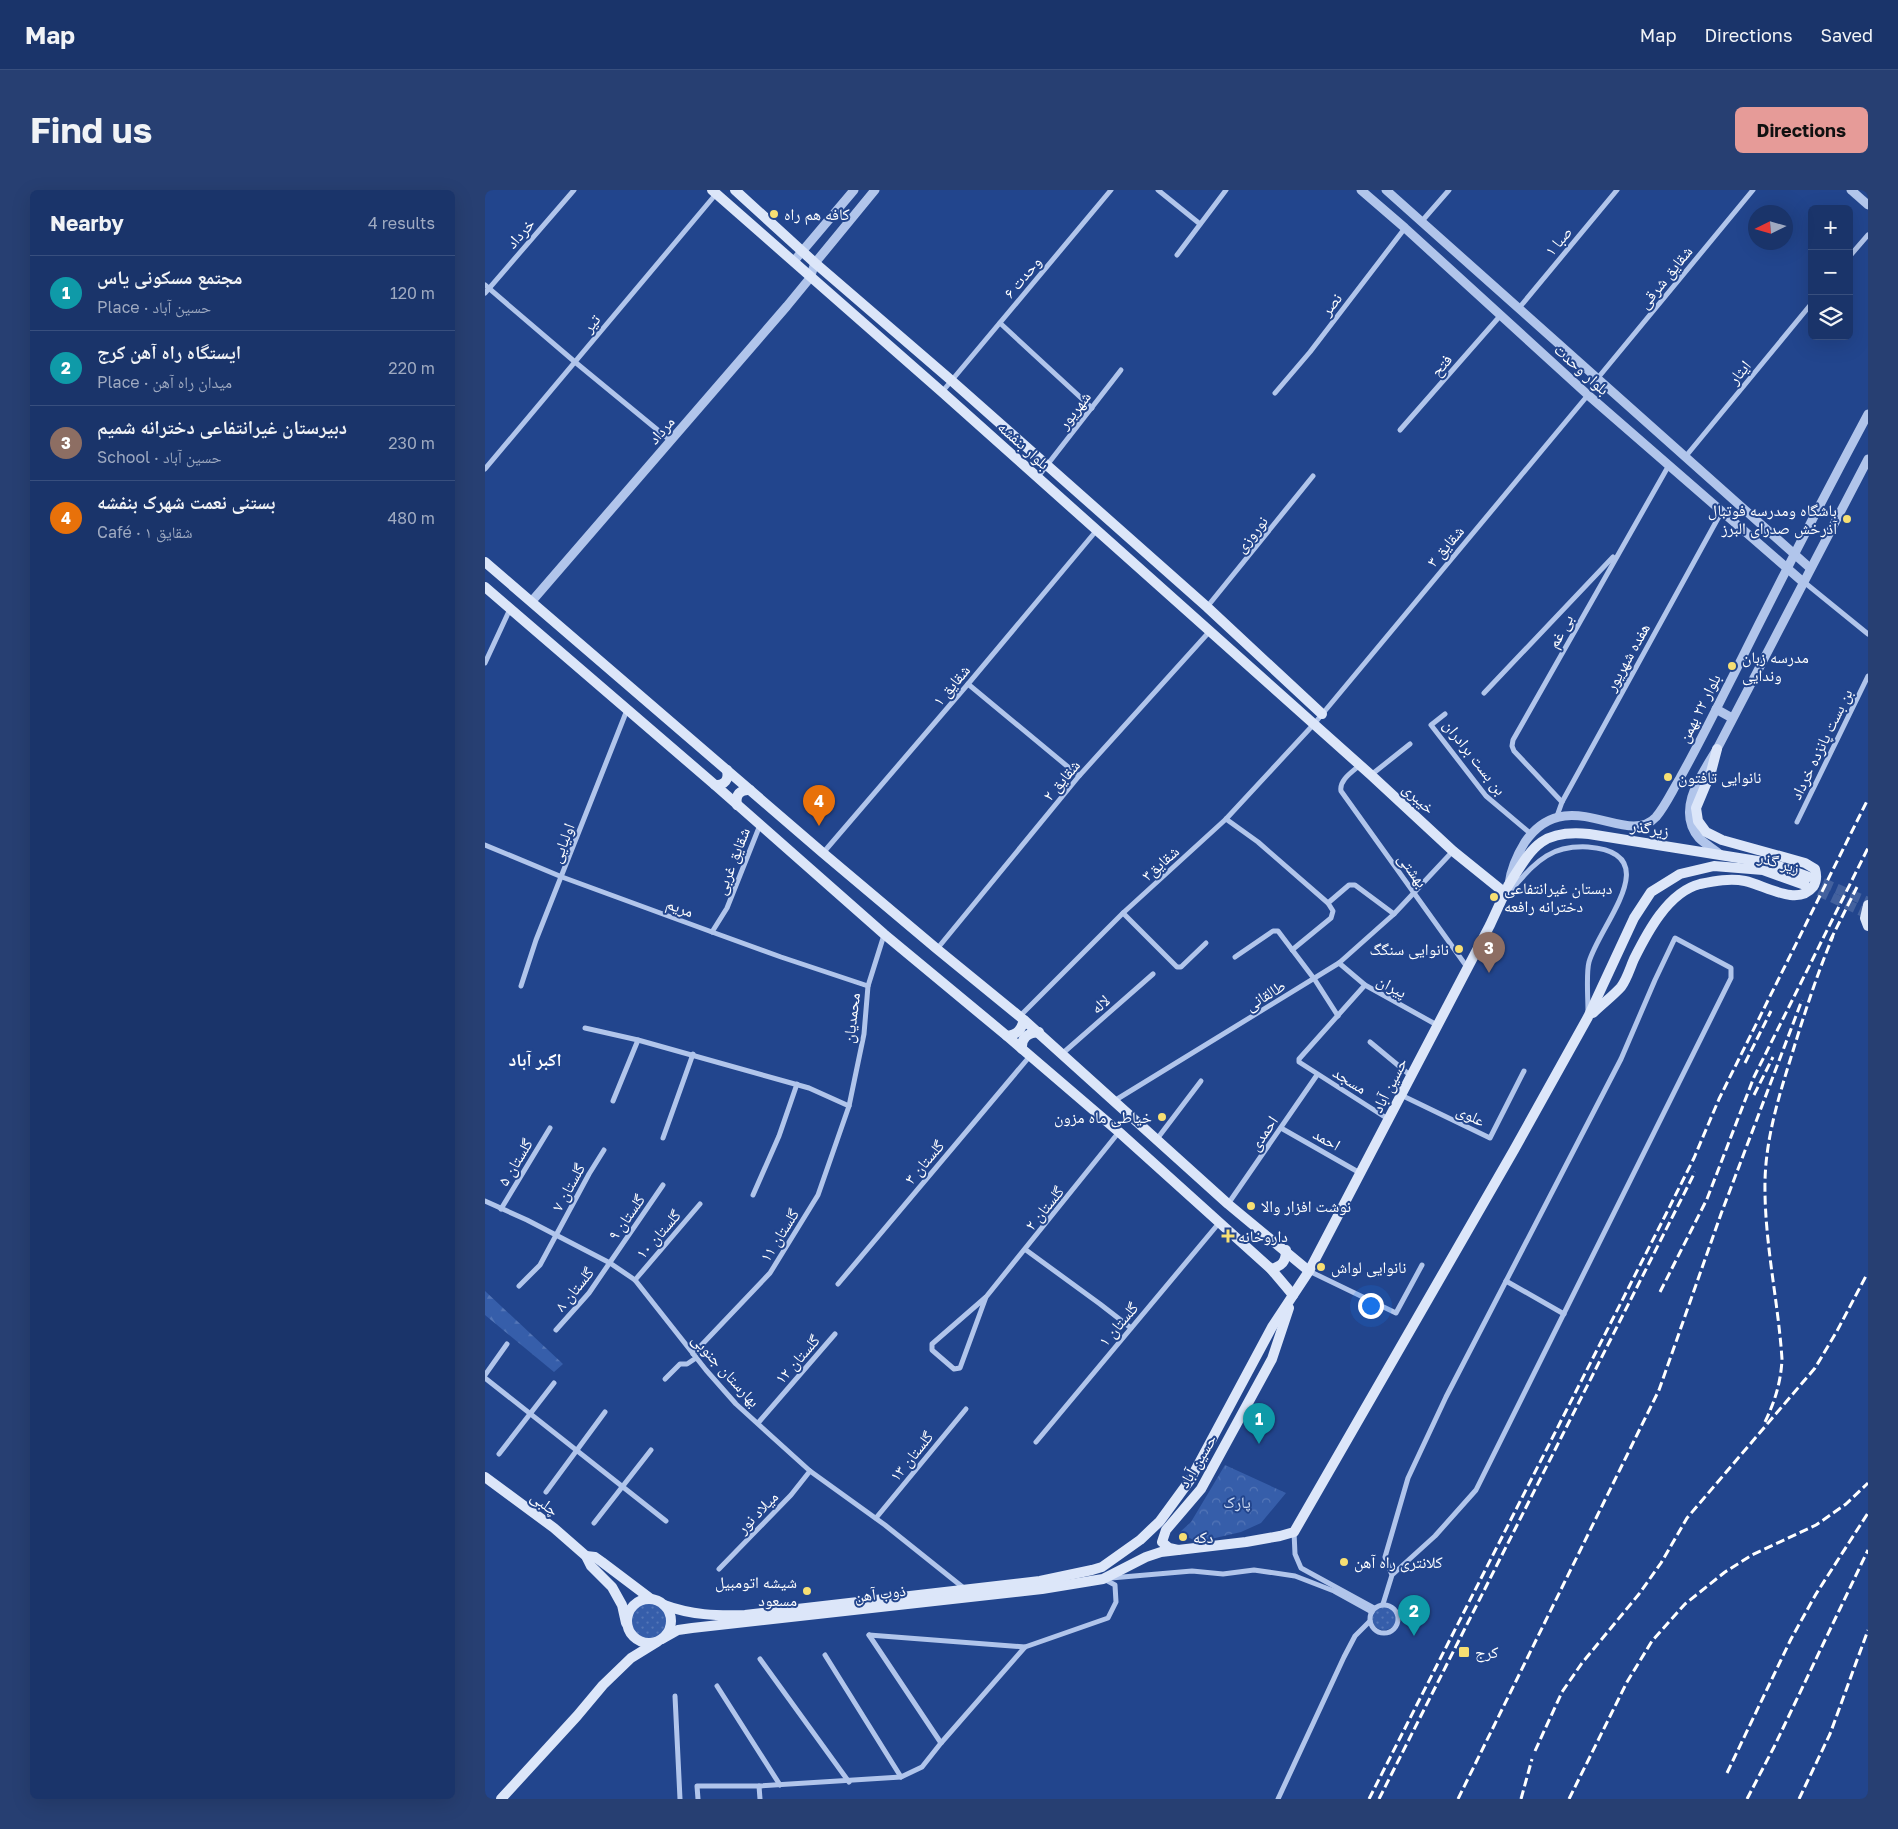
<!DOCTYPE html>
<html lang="en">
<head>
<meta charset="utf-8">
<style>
	:root { --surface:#1a346a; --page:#273f72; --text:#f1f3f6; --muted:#9faac1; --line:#384f7e; --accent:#e69b98 }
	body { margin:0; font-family:"Golos Text","Noto Naskh Arabic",sans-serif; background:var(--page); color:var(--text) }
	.controls { position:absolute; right:15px; top:15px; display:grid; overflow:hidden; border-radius:8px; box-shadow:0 5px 20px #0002 }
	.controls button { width:45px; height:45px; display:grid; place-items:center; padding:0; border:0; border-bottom:1px solid var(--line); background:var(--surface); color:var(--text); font:25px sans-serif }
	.compass { position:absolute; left:1263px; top:15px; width:45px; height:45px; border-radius:50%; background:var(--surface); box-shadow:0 5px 20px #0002; rotate:265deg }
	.you { position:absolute; left:885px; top:1115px; width:18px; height:18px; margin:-12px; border:4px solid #fff; border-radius:50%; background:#1a73e8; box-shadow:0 0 0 8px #1a73e833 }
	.badge { display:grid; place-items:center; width:32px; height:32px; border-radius:50%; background:var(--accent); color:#fff; font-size:16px; font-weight:700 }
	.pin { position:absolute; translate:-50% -41px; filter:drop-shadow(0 1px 2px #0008) }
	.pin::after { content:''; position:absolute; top:26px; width:18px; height:15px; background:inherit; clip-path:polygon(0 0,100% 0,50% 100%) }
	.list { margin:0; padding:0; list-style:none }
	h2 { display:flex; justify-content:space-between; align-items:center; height:65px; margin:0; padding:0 20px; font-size:21px }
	h2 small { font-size:16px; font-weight:400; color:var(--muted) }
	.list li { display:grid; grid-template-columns:32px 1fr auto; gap:15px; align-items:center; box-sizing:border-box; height:75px; padding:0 20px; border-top:1px solid var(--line) }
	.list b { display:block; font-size:19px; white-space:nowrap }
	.list p { margin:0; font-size:16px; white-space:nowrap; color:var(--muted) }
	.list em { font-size:16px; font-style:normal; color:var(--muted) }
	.icon { flex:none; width:28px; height:28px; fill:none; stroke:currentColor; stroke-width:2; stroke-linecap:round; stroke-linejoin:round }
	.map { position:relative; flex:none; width:1383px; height:1609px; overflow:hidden; border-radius:8px }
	header { display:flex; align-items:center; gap:30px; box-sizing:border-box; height:70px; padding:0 25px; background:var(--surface); border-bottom:1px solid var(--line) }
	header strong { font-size:24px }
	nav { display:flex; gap:28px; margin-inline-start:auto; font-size:18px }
	.intro { display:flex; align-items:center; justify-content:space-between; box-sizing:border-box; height:120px; padding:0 30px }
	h1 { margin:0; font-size:35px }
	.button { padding:12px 22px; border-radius:8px; background:var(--accent); color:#111; font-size:18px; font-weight:700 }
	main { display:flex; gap:30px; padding:0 30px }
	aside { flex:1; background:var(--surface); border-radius:8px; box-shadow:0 5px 20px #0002 }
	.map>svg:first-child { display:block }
</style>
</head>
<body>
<header>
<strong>Map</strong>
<nav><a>Map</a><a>Directions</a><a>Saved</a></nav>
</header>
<div class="intro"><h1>Find us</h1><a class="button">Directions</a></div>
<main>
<aside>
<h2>Nearby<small>4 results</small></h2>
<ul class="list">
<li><span class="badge" style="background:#0f9aa8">1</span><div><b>مجتمع مسکونی یاس</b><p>Place · حسین آباد</p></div><em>120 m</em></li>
<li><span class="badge" style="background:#0f9aa8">2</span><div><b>ایستگاه راه آهن کرج</b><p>Place · میدان راه آهن</p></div><em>220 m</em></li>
<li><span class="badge" style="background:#8d6e63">3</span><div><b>دبیرستان غیرانتفاعی دخترانه شمیم</b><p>School · حسین آباد</p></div><em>230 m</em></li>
<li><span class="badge" style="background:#e8710a">4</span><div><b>بستنی نعمت شهرک بنفشه</b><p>Café · شقایق ۱</p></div><em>480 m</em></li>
</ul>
</aside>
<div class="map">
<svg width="1383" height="1609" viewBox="0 0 1383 1609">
	<defs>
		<pattern id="grass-dots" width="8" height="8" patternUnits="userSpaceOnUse" patternTransform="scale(1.25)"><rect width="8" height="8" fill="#365eaa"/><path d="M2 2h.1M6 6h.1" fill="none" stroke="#5476b7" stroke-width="1.8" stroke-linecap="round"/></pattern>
		<pattern id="forest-firs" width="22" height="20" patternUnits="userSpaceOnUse" patternTransform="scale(1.25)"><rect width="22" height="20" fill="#365eaa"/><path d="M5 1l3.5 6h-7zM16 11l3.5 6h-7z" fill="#5476b7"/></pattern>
		<pattern id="park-crowns" width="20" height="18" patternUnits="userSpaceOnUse" patternTransform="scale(1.25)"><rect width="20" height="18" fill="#365eaa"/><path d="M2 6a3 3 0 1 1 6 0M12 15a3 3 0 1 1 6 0" fill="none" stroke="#5476b7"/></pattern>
	</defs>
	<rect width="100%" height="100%" fill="#22458d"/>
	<g fill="url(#grass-dots)">
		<circle cx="163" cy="1431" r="19"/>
		<circle cx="899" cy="1428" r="12"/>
	</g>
	<path fill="url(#forest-firs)" d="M 0,1101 L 78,1174 L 69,1182 L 0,1125 Z"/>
	<path fill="url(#park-crowns)" d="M 740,1275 L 801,1303 L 776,1333 L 756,1342 L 713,1352 L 694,1343 L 706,1332 Z"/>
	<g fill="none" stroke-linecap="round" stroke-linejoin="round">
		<g stroke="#43619e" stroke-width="10" stroke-dasharray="10 5" stroke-linecap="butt">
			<path d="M 1324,687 L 1383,712"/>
			<path d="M 1320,695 L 1383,724"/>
		</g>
		<g stroke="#b1c5eb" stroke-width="5">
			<path d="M 673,0 L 715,34"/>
			<path d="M 937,31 L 964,0"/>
			<path d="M 692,65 L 741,0"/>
			<path d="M 1364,67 L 1383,45"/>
			<path d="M 0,95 L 90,172 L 186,251"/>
			<path d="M 0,103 L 89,0"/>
			<path d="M 1034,118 L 1132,0"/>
			<path d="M 515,133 L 607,218"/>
			<path d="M 1112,189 L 1268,0"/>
			<path d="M 457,202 L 626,0"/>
			<path d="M 790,203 L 825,162 L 920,38"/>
			<path d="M 915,240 L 1015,126"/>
			<path d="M 1201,266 L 1327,113"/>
			<path d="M 0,279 L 231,4"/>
			<path d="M 552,288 L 636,180"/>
			<path d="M 1319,392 L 1383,444"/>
			<path d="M 722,417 L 828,286"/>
			<path d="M 0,473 L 25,419"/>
			<path d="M 483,494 L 594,586"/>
			<path d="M 999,503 L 1128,367"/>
			<path d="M 960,524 L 946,535 L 1001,606 L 1046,644"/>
			<path d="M 875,575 C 867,582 854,590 856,601 L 982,777"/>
			<path d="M 886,585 L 925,554"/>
			<path d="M 1077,612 L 1029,561 L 1027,556 L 1028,550 L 1184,275"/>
			<path d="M 1072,626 L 1077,612 L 1237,321"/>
			<path d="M 741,629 L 773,652 L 843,713"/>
			<path d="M 1312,632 L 1383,486"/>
			<path d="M 0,655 L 77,687 L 227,742 L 296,767 L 383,796"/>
			<path d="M 338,663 L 483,494 L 611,341"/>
			<path d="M 1024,702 C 1050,674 1062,655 1103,657 C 1183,663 1115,734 1104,772 C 1101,783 1103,808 1103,821"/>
			<path d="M 638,723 L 692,777 L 696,777 L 721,753"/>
			<path d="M 227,742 L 242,718 L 275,635"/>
			<path d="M 452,759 L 594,586 L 725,441"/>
			<path d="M 807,760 L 846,728 L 848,721 L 843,713 L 864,695 L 870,695 L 909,724"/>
			<path d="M 750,767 L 788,741 L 793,741 L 830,790 L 853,826"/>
			<path d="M 854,773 L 880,795 L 952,835"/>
			<path d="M 880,795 L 814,869 L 814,872 L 903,929"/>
			<path d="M 36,796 L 51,750 L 142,520"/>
			<path d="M 535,826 L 638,723 L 741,629 L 829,534 L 1103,205"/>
			<path d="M 100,838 L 153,850 L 324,898 L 364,916"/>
			<path d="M 885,852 L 926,886"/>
			<path d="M 578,863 L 668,784"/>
			<path d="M 916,905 L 1005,948 L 1039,881"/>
			<path d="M 128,911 L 153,850"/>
			<path d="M 629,911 L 854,773 L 909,724 L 968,661"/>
			<path d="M 796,938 L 875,983"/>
			<path d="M 178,948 L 208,864"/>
			<path d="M 672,949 L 716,891"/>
			<path d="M 268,1005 L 294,946 L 312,894"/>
			<path d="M 0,1011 L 42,1030 L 125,1073 L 150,1090 L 221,1180 L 251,1214 L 325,1281 L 400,1335 L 480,1399"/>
			<path d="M 743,1014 L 832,885"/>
			<path d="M 16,1019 L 65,938"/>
			<path d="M 541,1060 L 615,1114 L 646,1138"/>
			<path d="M 824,1081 L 911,1123 L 937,1075"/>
			<path d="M 150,1090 L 215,1014"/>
			<path d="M 1021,1091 L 1079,1124"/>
			<path d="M 353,1094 L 545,866"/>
			<path d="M 34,1096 L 55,1075 L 104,984 L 119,960"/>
			<path d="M 501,1107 L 475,1178 L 469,1179 L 447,1160 L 447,1154 L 501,1107 L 634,942"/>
			<path d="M 71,1140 L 104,1103 L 178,995"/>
			<path d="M 208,1164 L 285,1083 L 333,1005 L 364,916 L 379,844 L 383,796 L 399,745"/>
			<path d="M 0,1185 L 22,1154"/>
			<path d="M 0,1188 L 181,1331"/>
			<path d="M 180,1189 L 195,1174 L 202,1174 L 211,1168"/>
			<path d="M 273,1233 L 350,1144"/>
			<path d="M 551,1252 L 734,1033"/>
			<path d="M 14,1264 L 69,1193"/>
			<path d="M 61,1302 L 120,1222"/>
			<path d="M 391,1328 L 481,1219"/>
			<path d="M 109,1333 L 166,1260"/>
			<path d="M 809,1342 L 810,1364 L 816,1378 L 889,1418"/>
			<path d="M 234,1379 L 306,1305 L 325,1281"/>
			<path d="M 626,1388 L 707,1381 L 738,1384 L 769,1380 L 810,1386 L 849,1401 L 887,1422"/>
			<path d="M 898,1414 L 907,1385 L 900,1367 L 923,1288 L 961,1207 L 1136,869 L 1170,790 L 1190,748 L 1246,778 L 1246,788 L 991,1300 L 950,1346 L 907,1385"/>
			<circle cx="899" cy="1429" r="14"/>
			<path d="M 384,1445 L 540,1457"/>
			<path d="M 384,1445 L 456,1553"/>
			<path d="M 340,1465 L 416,1587"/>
			<path d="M 275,1469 L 364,1592"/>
			<path d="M 232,1496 L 295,1595"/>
			<path d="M 190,1506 L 195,1609"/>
			<path d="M 274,1596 L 275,1609"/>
			<path d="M 213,1609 L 212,1596 L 274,1596 L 416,1587 L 437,1577 L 456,1553 L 540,1457 L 623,1428 L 631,1412 L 630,1395 L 619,1389"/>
			<path d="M 793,1609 L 859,1467 L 870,1446 L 885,1431"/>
		</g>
		<g stroke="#b1c5eb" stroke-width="9">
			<path d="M 876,0 L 920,38 L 1103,205 L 1318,392"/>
			<path d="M 901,0 L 1325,378"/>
			<path d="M 1366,0 L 1383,15"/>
			<path d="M 309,71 L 369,0"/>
			<path d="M 47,411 L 302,116 L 325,88 L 330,73 L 390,0"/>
			<path d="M 1231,519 L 1247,528"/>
			<path d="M 1236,665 C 1229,659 1220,654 1214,648 C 1190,620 1217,584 1232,559 L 1383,269"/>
			<path d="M 1024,694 C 1026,678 1032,665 1040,652 C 1082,591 1142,659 1171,627 C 1181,615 1187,601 1195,588 C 1214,554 1231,519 1249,484 C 1292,397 1337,310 1383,224"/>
		</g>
		<g stroke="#dce6f9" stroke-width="10">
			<path d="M 227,0 L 457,202 L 886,585 L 968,661 L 1020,703"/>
			<path d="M 250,0 L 330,73 L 467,191 L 722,417 L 837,524"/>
			<path d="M 0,372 L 338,663 L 452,759 L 539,830 L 743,1014 L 824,1081"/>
			<path d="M 0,397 L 230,595 L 399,744 L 522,846 L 634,942 L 786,1079 L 808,1105"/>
			<path d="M 230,595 C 240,595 244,590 242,580"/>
			<path d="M 252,615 C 250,605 255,599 265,600"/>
			<path d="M 1383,715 L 1380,728 L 1383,736"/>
			<path d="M 1108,823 C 1117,814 1128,806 1136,797 C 1142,789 1145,778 1149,769 C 1162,743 1183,702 1215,694 C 1230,691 1245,688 1260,691 C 1280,695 1312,717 1328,697 C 1332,691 1332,686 1330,679 L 1320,673 L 1237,650 L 1221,642 L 1213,631 L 1211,618 L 1226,582 L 1232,559"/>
			<path d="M 522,846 C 533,844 536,840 539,830"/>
			<path d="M 537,859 C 536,847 543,843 554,842"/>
			<path d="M 786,1079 C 797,1076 801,1072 801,1060"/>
			<path d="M 0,1287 L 69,1338 L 101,1366 L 106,1376 L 127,1397 L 137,1415 L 141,1433"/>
			<path d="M 693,1360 L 684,1358 L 677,1352 L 681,1340 L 716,1299 L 787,1169 L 804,1118"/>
			<path d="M 101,1366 L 110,1367 L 117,1372 L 166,1409"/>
			<circle cx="164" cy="1431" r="22"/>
			<path d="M 179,1415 C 206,1425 232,1426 260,1425 L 555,1391 L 607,1380 L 617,1377 L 655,1350 L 675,1331 L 705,1290 L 787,1137 L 824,1081 L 1005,735 L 1023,696 C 1047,658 1055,639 1104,644 L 1285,673 L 1324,687"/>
			<path d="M 177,1449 L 193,1440 L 207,1438 L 557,1399 L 618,1389 L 661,1367 L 676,1362 L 761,1352 L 795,1346 L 809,1342 L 1029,960 L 1103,827 L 1149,728 L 1166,702 L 1195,684 L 1229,676 L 1278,680 L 1320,695"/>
			<path d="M 16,1609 L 92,1526 L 118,1495 L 146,1468 L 172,1452"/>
		</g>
		<g stroke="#fff" stroke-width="3" stroke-dasharray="9 4" stroke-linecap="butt">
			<path d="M 1345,751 L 1372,697"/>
			<path d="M 1260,873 L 1286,821"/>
			<path d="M 1269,905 L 1288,867"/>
			<path d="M 1175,1102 L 1222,1009 L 1269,887 L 1383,658"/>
			<path d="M 1280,1232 C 1290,1211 1296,1192 1297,1169 C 1293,1109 1279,1051 1280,991 C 1281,947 1294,906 1307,864 C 1319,825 1332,784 1348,746"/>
			<path d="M 1050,1561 L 1077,1502 L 1097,1473 L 1154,1404 L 1176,1373 L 1202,1328 L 1330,1178 L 1352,1141 L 1381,1086"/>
			<path d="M 1242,1583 L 1306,1449 L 1331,1404 L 1383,1323"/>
			<path d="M 884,1609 L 1181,1024 L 1209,968 L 1234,909 L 1383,609"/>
			<path d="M 894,1609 L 1210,982"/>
			<path d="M 973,1609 L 1174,1200 L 1236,1024 L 1317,810"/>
			<path d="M 1036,1609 L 1047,1569"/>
			<path d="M 1084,1609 L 1142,1492 L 1167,1451 L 1200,1414 L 1240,1382 L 1267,1365 L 1331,1335 L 1361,1314 L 1383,1293"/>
			<path d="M 1262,1609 L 1289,1557 L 1383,1360"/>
			<path d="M 1314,1609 L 1345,1544 L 1383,1440"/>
		</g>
	</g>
	<g fill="#f7df73" stroke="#22458d" stroke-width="2">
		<circle cx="289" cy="24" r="5"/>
		<circle cx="1362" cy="329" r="5"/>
		<circle cx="1247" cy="476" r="5"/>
		<circle cx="1183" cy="587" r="5"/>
		<circle cx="1009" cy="707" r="5"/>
		<circle cx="974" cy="759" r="5"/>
		<circle cx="677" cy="927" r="5"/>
		<circle cx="766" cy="1016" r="5"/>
		<path d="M740.5 1038.5h5v5h5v5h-5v5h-5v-5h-5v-5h5z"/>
		<circle cx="836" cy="1077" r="5"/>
		<circle cx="698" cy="1347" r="5"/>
		<circle cx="859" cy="1372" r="5"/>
		<circle cx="322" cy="1401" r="5"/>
		<rect x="973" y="1456" width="12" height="12" rx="2.5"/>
	</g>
	<g text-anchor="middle" stroke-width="4" stroke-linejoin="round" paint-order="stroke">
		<g font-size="16" fill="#fff" stroke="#22458d" text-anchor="start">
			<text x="299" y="30">کافه هم راه</text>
			<text x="1352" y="326" text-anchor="end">باشگاه ومدرسه فوتبال<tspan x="1352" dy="18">آذرخش صدرای البرز</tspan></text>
			<text x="1257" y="473">مدرسه زبان<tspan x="1257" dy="18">وندایی</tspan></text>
			<text x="1193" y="593">نانوایی تافتون</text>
			<text x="1019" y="704">دبستان غیرانتفاعی<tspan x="1019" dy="18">دخترانه رافعه</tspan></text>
			<text x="964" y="765" text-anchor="end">نانوایی سنگگ</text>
			<text x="667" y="933" text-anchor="end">خیاطی ماه مزون</text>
			<text x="776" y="1022">نوشت افزار والا</text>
			<text x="753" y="1052">داروخانه</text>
			<text x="846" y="1083">نانوایی لواش</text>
			<text x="708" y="1353">دکه</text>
			<text x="869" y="1378">کلانتری راه آهن</text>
			<text x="312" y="1398" text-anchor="end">شیشه اتومبیل<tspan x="312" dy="18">مسعود</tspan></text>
			<text x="990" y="1468">کرج</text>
		</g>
		<g font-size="16" fill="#fff" stroke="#22458d">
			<text transform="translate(35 43) rotate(-49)" y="6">خرداد</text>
			<text transform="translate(1073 51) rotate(-50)" y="6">صبا ۱</text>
			<text transform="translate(537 87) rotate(-50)" y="6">وحدت ۶</text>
			<text transform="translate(1180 87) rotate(-51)" y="6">شقایق شرقی</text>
			<text transform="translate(846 114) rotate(-52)" y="6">نصر</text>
			<text transform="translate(106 133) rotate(-50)" y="6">تیر</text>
			<text transform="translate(956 175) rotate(-49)" y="6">فتح</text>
			<text transform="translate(1097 179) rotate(42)" y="6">بلوار وحدت</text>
			<text transform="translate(1254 182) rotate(-51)" y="6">ایثار</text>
			<text transform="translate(589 220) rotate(-52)" y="6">شهریور</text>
			<text transform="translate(176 240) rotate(-49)" y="6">مرداد</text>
			<text transform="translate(539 255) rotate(42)" y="6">بلوار بنفشه</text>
			<text transform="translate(766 344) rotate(-51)" y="6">نوروزی</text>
			<text transform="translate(960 356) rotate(-50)" y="6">شقایق ۳</text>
			<text transform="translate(1075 441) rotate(-61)" y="6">بی غم</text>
			<text transform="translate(1142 467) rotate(-61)" y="6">هفده شهریور</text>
			<text transform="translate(466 495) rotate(-50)" y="6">شقایق ۱</text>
			<text transform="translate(1214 518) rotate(-63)" y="6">بلوار ۲۲ بهمن</text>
			<text transform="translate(1336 554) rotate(-64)" y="6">بن بست پانزده خرداد</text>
			<text transform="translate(990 567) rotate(52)" y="6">بن بست برادران</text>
			<text transform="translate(576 590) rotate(-50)" y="6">شقایق ۲</text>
			<text transform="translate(934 608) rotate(43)" y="6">خیبری</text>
			<text transform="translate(1165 638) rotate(9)" y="6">زیرگذر</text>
			<text transform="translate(77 653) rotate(-69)" y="6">اولیایی</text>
			<text transform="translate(247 671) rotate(-69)" y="6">شقایق غربی</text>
			<text transform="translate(1294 672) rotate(16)" y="6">زیر گذر</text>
			<text transform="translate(675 673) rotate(-42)" y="6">شقایق۳</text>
			<text transform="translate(928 680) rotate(54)" y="6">بهشتی</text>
			<text transform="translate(195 717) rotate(21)" y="6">مریم</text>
			<text transform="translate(907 796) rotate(28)" y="6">پیران</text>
			<text transform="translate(780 805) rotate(-31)" y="6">طالقانی</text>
			<text transform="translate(615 814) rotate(-41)" y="6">لاله</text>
			<text transform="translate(366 828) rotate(-83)" y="6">محمدیان</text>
			<text transform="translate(865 890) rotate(32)" y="6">مسجد</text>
			<text transform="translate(904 895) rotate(-63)" y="6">حسین آباد</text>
			<text transform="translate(986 925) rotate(26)" y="6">علوی</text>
			<text transform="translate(778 943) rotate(-56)" y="6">احمدی</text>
			<text transform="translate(842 949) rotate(30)" y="6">احمد</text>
			<text transform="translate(30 972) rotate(-59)" y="6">گلستان ۵</text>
			<text transform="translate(439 972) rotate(-50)" y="6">گلستان ۳</text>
			<text transform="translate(83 997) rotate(-61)" y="6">گلستان ۷</text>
			<text transform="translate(559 1018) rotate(-51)" y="6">گلستان ۲</text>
			<text transform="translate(141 1027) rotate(-55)" y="6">گلستان ۹</text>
			<text transform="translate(173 1044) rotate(-49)" y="6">گلستان ۱۰</text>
			<text transform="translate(294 1045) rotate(-58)" y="6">گلستان ۱۱</text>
			<text transform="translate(89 1099) rotate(-51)" y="6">گلستان ۸</text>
			<text transform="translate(633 1134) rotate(-50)" y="6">گلستان ۱</text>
			<text transform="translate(312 1169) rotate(-49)" y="6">گلستان ۱۲</text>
			<text transform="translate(241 1180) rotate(48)" y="6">بهارستان جنوبی</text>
			<text transform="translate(426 1266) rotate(-51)" y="6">گلستان ۱۳</text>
			<text transform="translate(712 1271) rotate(-59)" y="6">حسین آباد</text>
			<text transform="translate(60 1313) rotate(37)" y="6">چلبی</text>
			<text transform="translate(272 1322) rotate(-46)" y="6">میلاد نور</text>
			<text transform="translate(395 1403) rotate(-7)" y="6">ذوب آهن</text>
		</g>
		<g font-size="16" fill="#d6e2f8" stroke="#22458d">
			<text x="752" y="1318">پارک</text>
		</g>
		<g font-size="18" font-weight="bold" fill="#fff" stroke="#22458d">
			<text x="50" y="876">اکبر آباد</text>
		</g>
	</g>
</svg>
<div class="controls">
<button>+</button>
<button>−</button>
<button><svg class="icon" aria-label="layers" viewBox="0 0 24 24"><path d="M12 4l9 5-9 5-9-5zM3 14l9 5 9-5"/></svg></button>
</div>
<svg class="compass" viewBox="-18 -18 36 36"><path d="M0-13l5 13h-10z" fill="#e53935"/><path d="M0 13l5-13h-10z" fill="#9faac1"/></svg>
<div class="you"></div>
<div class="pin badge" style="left:774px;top:1254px;background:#0f9aa8">1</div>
<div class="pin badge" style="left:929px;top:1446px;background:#0f9aa8">2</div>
<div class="pin badge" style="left:1004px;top:783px;background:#8d6e63">3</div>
<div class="pin badge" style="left:334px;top:636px;background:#e8710a">4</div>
</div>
</main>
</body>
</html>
